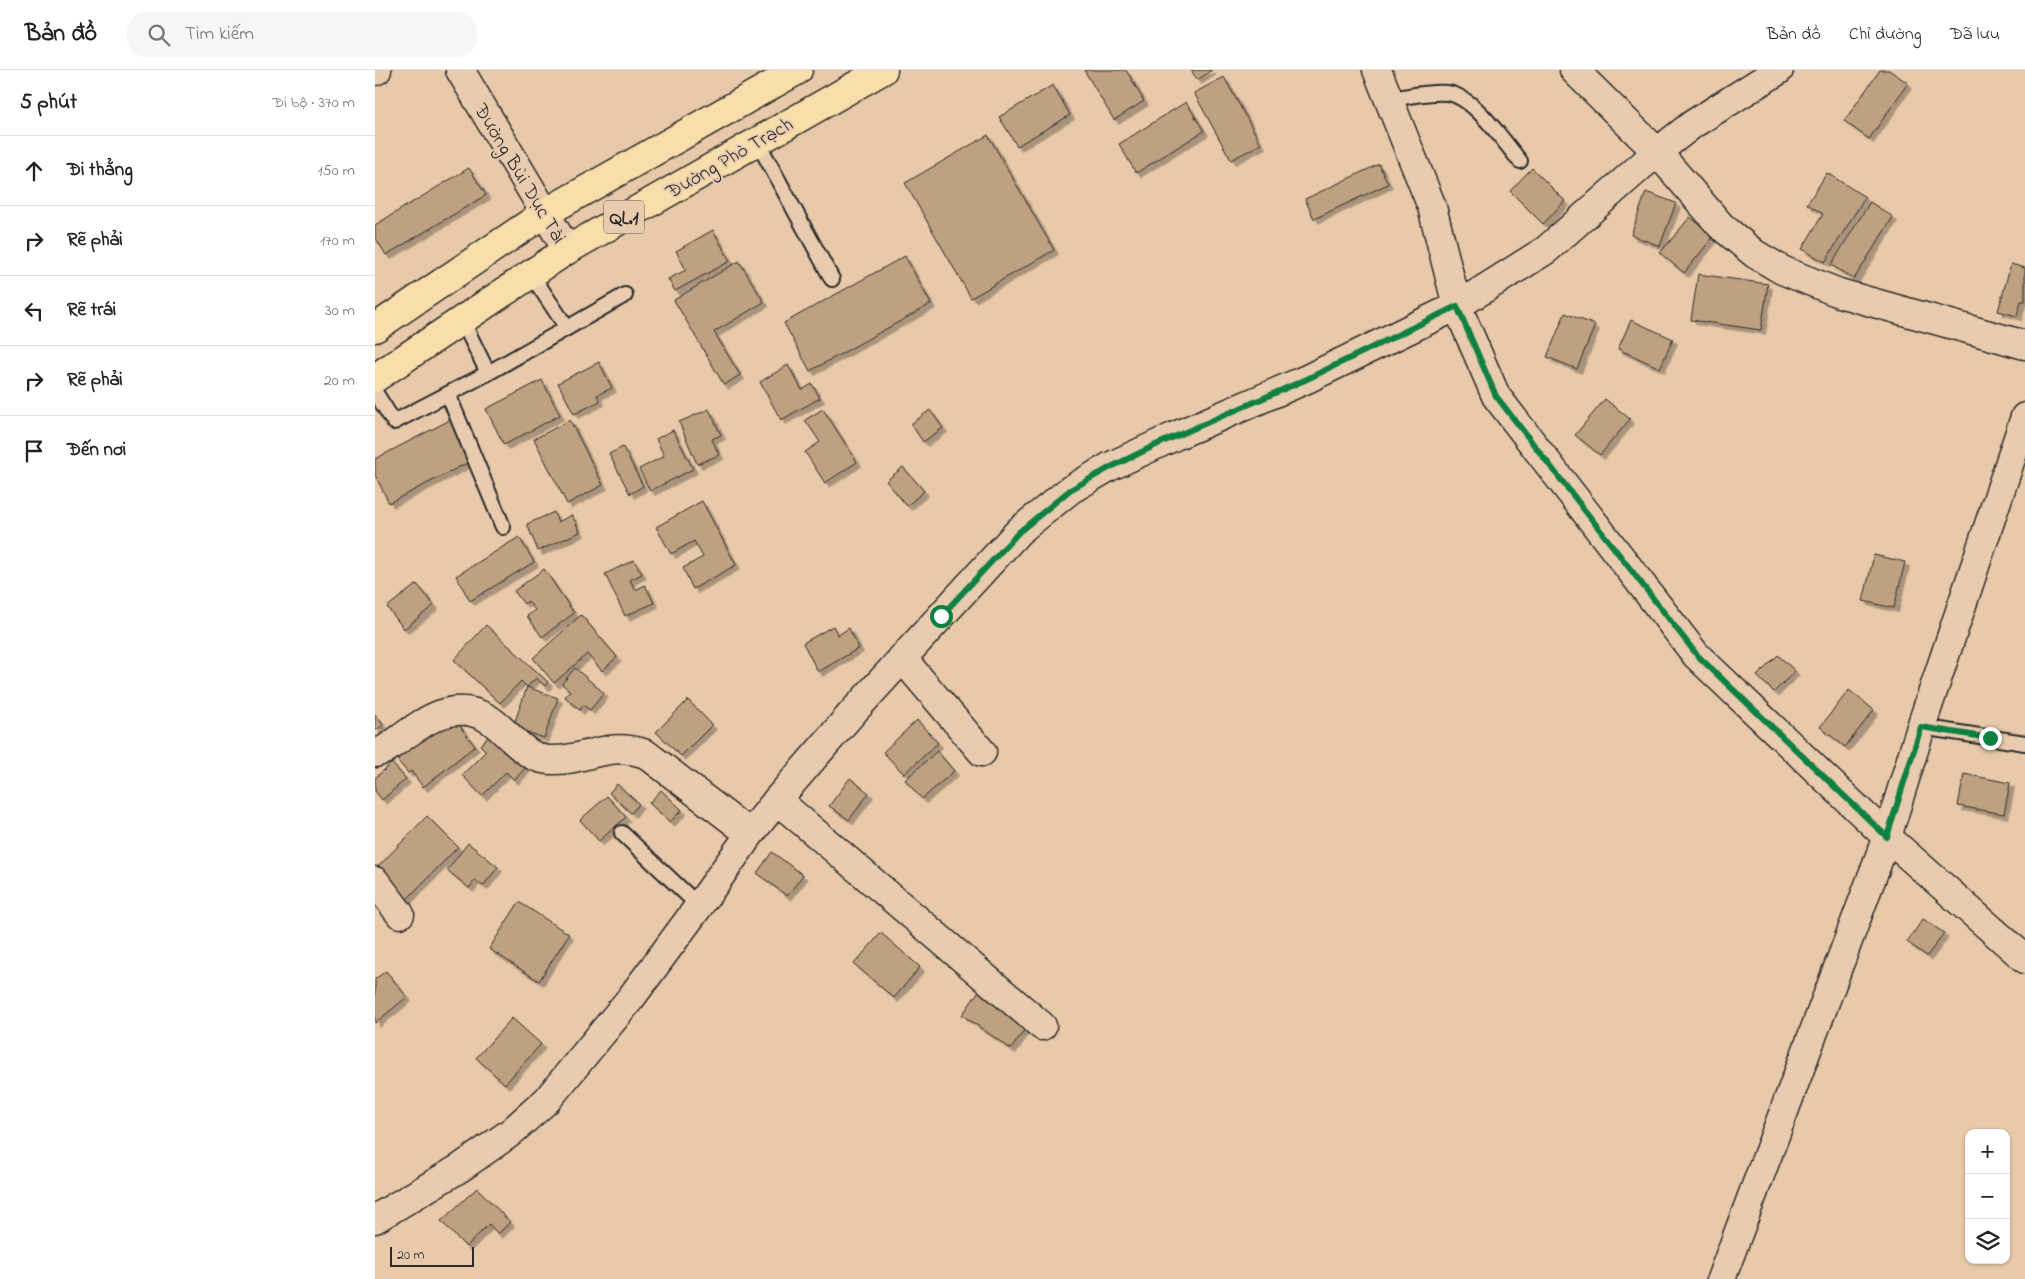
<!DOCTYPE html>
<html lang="vi">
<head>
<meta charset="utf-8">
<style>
	:root { --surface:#fff; --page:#f6f6f6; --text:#222; --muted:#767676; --line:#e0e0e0 }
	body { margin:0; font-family:"Indie Flower",sans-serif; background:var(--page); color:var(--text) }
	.controls { position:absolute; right:15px; bottom:15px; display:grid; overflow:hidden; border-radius:10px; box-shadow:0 1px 4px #0004 }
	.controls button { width:45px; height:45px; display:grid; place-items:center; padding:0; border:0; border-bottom:1px solid var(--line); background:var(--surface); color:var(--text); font:25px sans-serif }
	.scale { position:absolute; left:15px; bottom:12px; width:84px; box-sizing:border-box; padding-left:5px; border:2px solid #2b2b2b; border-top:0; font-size:14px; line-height:18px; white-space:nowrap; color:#2b2b2b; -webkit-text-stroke:4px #e9ccb0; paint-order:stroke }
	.stop { position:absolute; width:15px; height:15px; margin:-11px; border:4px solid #0b8043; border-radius:50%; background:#fff }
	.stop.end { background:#0b8043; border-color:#fff; box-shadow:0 1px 5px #0008 }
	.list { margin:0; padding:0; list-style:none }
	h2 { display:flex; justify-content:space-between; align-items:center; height:65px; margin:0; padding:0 20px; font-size:21px }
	h2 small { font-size:16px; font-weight:400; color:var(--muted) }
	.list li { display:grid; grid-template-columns:32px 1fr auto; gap:15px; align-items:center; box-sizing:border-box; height:70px; padding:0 20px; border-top:1px solid var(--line) }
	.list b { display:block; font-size:19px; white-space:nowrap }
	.list em { font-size:16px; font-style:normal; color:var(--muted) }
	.icon { flex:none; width:28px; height:28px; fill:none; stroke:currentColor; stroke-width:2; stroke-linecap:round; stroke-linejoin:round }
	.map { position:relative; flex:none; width:1650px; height:1209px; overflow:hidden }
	header { display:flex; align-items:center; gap:30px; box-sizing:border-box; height:70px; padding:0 25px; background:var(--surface); border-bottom:1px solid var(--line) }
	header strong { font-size:24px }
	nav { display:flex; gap:28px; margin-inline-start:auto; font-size:18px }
	.search { width:350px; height:45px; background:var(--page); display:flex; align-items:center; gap:12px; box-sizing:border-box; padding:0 18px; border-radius:20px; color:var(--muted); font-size:19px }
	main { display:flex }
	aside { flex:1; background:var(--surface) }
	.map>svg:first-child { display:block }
</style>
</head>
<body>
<header>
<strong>Bản đồ</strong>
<div class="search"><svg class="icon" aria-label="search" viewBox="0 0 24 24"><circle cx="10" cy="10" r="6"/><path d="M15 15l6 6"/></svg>Tìm kiếm</div>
<nav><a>Bản đồ</a><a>Chỉ đường</a><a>Đã lưu</a></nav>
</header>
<main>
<aside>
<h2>5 phút<small>Đi bộ · 370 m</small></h2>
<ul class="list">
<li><svg class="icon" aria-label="ahead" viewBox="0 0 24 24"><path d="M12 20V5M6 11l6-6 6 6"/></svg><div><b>Đi thẳng</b></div><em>150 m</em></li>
<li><svg class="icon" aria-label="right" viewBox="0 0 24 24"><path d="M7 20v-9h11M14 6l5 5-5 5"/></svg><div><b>Rẽ phải</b></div><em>170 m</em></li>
<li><svg class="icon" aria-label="left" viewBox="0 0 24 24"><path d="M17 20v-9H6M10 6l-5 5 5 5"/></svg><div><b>Rẽ trái</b></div><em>30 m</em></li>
<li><svg class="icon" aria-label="right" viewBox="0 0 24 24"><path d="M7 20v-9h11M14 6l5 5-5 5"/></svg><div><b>Rẽ phải</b></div><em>20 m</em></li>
<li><svg class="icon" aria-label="arrive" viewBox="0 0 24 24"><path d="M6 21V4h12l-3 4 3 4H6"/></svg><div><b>Đến nơi</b></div></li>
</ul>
</aside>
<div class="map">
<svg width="1650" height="1209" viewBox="0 0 1650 1209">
	<defs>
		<filter id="shadow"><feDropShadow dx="4.5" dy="4.5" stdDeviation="0" flood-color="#0004"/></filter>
	</defs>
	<rect width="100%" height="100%" fill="#e8c9a9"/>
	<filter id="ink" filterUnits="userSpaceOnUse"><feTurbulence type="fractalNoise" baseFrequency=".02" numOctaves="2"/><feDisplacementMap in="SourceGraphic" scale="10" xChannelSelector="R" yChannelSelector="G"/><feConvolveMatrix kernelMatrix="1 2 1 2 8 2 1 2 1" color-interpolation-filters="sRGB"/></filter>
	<g filter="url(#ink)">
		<g fill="#bea180" stroke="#2b2b2b" filter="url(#shadow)">
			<path d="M 709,0 L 751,0 L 769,31 L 739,50 Z"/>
			<path d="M 816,0 L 837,0 L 822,10 Z"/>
			<path d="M 1505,0 L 1514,0 L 1533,13 L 1494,69 L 1469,51 Z"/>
			<path d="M 849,7 L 886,74 L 856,90 L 819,23 Z"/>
			<path d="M 678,15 L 695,45 L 642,76 L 624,47 Z"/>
			<path d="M 811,32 L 829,61 L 761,103 L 744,74 Z"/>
			<path d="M 613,65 L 679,180 L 596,228 L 530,113 Z"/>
			<path d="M 1004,94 L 1013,114 L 939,149 L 930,129 Z"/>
			<path d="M 94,98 L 111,125 L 11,185 L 0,167 L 0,155 Z"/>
			<path d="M 1157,98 L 1190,131 L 1168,154 L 1135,121 Z"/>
			<path d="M 1452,103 L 1490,127 L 1450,192 L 1427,179 L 1448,144 L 1432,134 Z"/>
			<path d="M 1271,122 L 1301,133 L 1285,176 L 1256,165 Z"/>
			<path d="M 1495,132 L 1518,147 L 1479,209 L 1456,195 Z"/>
			<path d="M 1315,147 L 1339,166 L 1309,203 L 1285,183 Z"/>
			<path d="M 338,160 L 355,191 L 300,221 L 293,209 L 311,200 L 301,181 Z"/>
			<path d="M 530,186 L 556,234 L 435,301 L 409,253 Z"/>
			<path d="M 364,191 L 389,232 L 339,262 L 365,305 L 349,315 L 299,230 Z"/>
			<path d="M 1636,194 L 1650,198 L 1650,231 L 1646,231 L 1642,246 L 1623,241 Z"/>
			<path d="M 1323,204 L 1393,214 L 1386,260 L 1316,250 Z"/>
			<path d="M 1190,243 L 1220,255 L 1202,299 L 1172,287 Z"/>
			<path d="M 1256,250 L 1298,269 L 1285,298 L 1243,279 Z"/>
			<path d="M 224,292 L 237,318 L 222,325 L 225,331 L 199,344 L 183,313 Z"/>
			<path d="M 413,295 L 427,320 L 437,314 L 445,328 L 406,350 L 385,312 Z"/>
			<path d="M 167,310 L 185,345 L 129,375 L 111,339 Z"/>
			<path d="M 1230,329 L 1255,349 L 1225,385 L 1200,365 Z"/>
			<path d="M 334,339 L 346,365 L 337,369 L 344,385 L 322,394 L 304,352 Z"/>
			<path d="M 448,339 L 482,392 L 450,413 L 430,382 L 445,372 L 430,350 Z"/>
			<path d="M 555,340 L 568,358 L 548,372 L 536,354 Z"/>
			<path d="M 75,350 L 96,391 L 14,433 L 0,405 L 0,389 Z"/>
			<path d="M 195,350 L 228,415 L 192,434 L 159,369 Z"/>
			<path d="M 298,360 L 318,399 L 275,421 L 264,399 L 289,386 L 281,369 Z"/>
			<path d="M 248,377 L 268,416 L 255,424 L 234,384 Z"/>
			<path d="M 528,397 L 549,421 L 532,436 L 511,411 Z"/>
			<path d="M 327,431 L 361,495 L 318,519 L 308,498 L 328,487 L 319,471 L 296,484 L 281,457 Z"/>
			<path d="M 179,442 L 183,452 L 197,445 L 205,462 L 163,481 L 152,454 Z"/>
			<path d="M 144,467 L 159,492 L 95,531 L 81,506 Z"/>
			<path d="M 1499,485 L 1530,492 L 1519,538 L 1488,531 Z"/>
			<path d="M 259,490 L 267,504 L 255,510 L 260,520 L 270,515 L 279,533 L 250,546 L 230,504 Z"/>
			<path d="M 169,499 L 199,543 L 167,567 L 152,546 L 160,540 L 153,531 L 149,534 L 139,521 Z"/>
			<path d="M 42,514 L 59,535 L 29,559 L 12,537 Z"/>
			<path d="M 206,545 L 242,587 L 227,601 L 212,584 L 179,613 L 158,588 Z"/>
			<path d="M 111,555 L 173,612 L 170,616 L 161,608 L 152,617 L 146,611 L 125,633 L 79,590 Z"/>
			<path d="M 458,556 L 463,565 L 474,558 L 484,578 L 443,602 L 428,573 Z"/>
			<path d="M 1403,585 L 1420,601 L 1399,622 L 1382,606 Z"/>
			<path d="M 200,598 L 229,623 L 215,640 L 208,635 L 205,640 L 190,627 L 195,621 L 187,614 Z"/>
			<path d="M 152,617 L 183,628 L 169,668 L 138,657 Z"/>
			<path d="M 1474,620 L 1499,640 L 1470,677 L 1445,657 Z"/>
			<path d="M 313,630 L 337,655 L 306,686 L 281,662 Z"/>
			<path d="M 74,642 L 100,676 L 48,717 L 36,701 L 33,703 L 19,686 Z"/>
			<path d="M 0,644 L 8,655 L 0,661 Z"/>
			<path d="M 542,650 L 563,673 L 529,704 L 508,682 Z"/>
			<path d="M 121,659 L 155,693 L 139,710 L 131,702 L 107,726 L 87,705 L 111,681 L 105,675 Z"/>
			<path d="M 562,681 L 579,701 L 547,729 L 530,710 Z"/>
			<path d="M 17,693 L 31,709 L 7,730 L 0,721 L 0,708 Z"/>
			<path d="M 1589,704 L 1635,713 L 1629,744 L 1583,736 Z"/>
			<path d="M 475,708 L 494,723 L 474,750 L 454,736 Z"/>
			<path d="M 242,714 L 264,734 L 256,743 L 234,723 Z"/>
			<path d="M 286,720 L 307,740 L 295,752 L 274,733 Z"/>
			<path d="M 232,726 L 251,747 L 224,771 L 205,750 Z"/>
			<path d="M 52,746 L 83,777 L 30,831 L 0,800 Z"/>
			<path d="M 93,773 L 123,797 L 108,816 L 100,810 L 94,818 L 72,800 Z"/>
			<path d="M 397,782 L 428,805 L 412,826 L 382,803 Z"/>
			<path d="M 144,832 L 194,864 L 164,911 L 114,879 Z"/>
			<path d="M 1548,849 L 1569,863 L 1552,886 L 1532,872 Z"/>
			<path d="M 506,863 L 545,897 L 519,928 L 479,894 Z"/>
			<path d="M 11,901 L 32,927 L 0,953 L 0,909 Z"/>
			<path d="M 606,918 L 655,952 L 636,979 L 587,945 Z"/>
			<path d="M 137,948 L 166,974 L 130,1014 L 101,988 Z"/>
			<path d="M 102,1118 L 135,1152 L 123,1164 L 114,1154 L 91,1177 L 66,1151 Z"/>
		</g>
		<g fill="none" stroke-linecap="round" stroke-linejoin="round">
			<g stroke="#2b2b2b" stroke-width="18">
				<g id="lane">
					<path d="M 1014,29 C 1032,27 1053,21 1072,23 C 1099,26 1127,70 1145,91"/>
					<path d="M 382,71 L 457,209"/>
					<path d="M 156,204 L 192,258"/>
					<path d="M 87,250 L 113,303"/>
					<path d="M 0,322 L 19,352 L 113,303 L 250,225"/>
					<path d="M 73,324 L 128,457"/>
					<path d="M 1546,657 L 1650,673"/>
					<path d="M 247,763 L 324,836"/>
				</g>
			</g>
			<g stroke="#2b2b2b" stroke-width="31">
				<g id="street">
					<path d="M 1002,0 L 1057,137 L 1082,236 L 1121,326 L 1321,585 L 1512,767 L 1650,889"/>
					<path d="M 1199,0 L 1282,82 L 1346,156 L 1380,184 L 1407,200 L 1464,223 L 1650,275"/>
					<path d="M 0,1 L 2,0"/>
					<path d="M 527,588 L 607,682"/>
					<path d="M 0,683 L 9,680 C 41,659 72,626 112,648 C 121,653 130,663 138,670 C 149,680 159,689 174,690 C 211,692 230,670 271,684 L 375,764"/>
					<path d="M 402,730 L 667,956"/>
					<path d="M 0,811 L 25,844"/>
					<path d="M 0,1149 L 85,1098 L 135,1063 L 172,1030 L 256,928 L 324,836 L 375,764 L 402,730 L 479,641 L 644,461 L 695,420 L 734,397 L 800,366 L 932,309 L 1082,236 L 1171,180 L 1282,82 L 1318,54 L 1404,0"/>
					<path d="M 1346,1209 L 1512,767 L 1546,657 L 1650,347"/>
				</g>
			</g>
			<g stroke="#2b2b2b" stroke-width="31">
				<path id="secondary" d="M 85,0 L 192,180"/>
			</g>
			<g stroke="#2b2b2b" stroke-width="31">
				<g id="highway">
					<path d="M 0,258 L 170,143 L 423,0"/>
					<path d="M 0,308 L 192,180 L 508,0"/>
				</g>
			</g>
			<use href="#lane" stroke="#e9ccb0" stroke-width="14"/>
			<use href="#street" stroke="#e9ccb0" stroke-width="28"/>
			<use href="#secondary" stroke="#e9ccb0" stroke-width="28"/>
			<use href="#highway" stroke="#f8deab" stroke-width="28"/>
		</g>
	</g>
	<g fill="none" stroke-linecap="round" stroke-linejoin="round" filter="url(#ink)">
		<path stroke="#0b8043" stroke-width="6" d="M 566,546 L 644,462 L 695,420 L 734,398 L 783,374 L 932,309 L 1082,236 L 1121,326 L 1322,585 L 1512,767 L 1546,657 L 1615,668"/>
	</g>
	<g text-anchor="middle" stroke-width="4" stroke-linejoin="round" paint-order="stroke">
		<rect fill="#e9ccb0" stroke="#645b53" stroke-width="1" x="229" y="130.5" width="40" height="33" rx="4"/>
		<g font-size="19" font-weight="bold" fill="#2b2b2b">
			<text x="249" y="154">QL.1</text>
		</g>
		<g font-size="20" fill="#2b2b2b" stroke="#e9ccb0">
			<text transform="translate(354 87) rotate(-30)" y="7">Đường Phò Trạch</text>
			<text transform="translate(146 103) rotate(59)" y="7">Đường Bùi Dục Tài</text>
		</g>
	</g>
</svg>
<div class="controls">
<button>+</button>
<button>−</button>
<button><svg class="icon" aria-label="layers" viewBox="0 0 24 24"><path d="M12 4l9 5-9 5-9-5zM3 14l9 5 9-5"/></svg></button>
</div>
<div class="scale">20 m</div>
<div class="stop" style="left:566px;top:546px"></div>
<div class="stop end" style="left:1615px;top:668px"></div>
</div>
</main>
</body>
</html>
